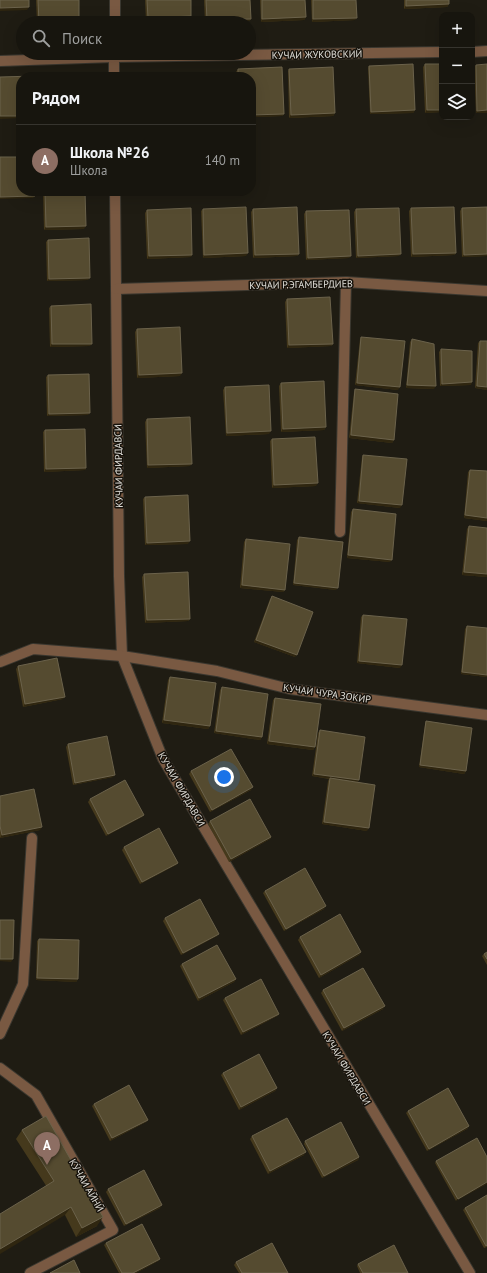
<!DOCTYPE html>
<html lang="ru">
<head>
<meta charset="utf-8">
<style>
	:root { --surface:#17150e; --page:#201e17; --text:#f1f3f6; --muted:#9e9f9e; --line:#36342e; --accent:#0f766e }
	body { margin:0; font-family:"PT Sans",sans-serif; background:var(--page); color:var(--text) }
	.controls { position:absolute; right:12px; top:12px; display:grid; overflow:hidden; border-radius:8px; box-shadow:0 4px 16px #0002 }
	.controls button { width:36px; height:36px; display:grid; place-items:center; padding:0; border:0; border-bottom:1px solid var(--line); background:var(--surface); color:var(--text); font:20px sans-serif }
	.you { position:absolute; left:224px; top:777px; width:14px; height:14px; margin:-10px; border:3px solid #fff; border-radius:50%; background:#1a73e8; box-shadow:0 0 0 6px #1a73e833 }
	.badge { display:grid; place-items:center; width:26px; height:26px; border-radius:50%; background:var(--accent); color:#fff; font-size:13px; font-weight:700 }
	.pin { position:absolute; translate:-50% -33px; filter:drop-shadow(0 1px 2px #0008) }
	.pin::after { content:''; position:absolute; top:21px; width:14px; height:12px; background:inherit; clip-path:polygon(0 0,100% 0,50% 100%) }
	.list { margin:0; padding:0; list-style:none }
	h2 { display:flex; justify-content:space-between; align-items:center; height:52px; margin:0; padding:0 16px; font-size:17px }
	h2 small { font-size:13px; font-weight:400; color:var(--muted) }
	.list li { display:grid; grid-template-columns:26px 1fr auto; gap:12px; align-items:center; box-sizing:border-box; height:72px; padding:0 16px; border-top:1px solid var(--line) }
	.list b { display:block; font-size:15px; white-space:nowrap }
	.list p { margin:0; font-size:13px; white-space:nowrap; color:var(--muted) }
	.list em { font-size:13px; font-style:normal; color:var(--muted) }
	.icon { flex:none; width:22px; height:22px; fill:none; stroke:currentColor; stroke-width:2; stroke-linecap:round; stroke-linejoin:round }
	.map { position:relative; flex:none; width:487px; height:1273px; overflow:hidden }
	.search { position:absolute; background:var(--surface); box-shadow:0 4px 16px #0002; left:16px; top:16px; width:240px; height:44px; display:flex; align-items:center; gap:10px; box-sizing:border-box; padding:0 14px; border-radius:22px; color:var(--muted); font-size:15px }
	.panel { position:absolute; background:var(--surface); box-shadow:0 4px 16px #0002; left:16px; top:72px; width:240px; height:124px; border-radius:16px }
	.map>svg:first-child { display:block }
</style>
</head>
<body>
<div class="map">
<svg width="487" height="1273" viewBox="0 0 487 1273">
	<rect width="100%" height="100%" fill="#1f1c13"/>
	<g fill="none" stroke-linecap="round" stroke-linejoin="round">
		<g stroke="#3a372f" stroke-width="12">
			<g id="minor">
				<path d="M 115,23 L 115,0"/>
				<path d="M 472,52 L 487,51"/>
				<path d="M 114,53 L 114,77"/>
				<path d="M 0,61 L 114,57 L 442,52"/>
				<path d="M 115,191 L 119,576 L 122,656 L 163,759 L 470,1273"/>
				<path d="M 116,289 L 346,282 L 487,291"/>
				<path d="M 340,532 L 346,282"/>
				<path d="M 0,662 L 33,649 L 122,656 L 217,671 L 290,689 L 487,715"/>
				<path d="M 0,1034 L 23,984 L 32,838"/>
				<path d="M 0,1068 L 36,1095 L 113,1230 L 30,1273"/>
			</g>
		</g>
		<use href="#minor" stroke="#795942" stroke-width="10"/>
	</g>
	<g fill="#45391c">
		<path d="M 36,0 L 79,0 L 79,23 L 37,23 Z"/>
		<path d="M 145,0 L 191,0 L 191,16 L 189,19 L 146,21 Z"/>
		<path d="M 204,0 L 250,0 L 251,19 L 249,21 L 205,23 Z"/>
		<path d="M 260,0 L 305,0 L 306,17 L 304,20 L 261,22 Z"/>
		<path d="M 311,0 L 356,0 L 355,20 L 312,22 Z"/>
		<path d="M 404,0 L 449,0 L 449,4 L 447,7 L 404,9 Z"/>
		<path d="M 425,64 L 442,112 L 425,113 L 423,67 Z"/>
		<path d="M 476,65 L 487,113 L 476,113 L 474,67 Z"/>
		<path d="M 369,66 L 415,110 L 413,113 L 370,114 L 368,68 Z"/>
		<path d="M 282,67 L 284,114 L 282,116 L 251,117 L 251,77 L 236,77 L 236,72 L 238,69 Z"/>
		<path d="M 289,69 L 335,113 L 333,116 L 289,118 L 288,71 Z"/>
		<path d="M 43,191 L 85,191 L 84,229 L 44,230 Z"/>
		<path d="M 487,207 L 487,256 L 462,257 L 460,211 L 462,208 Z"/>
		<path d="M 411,208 L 456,253 L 454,255 L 411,257 L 409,211 Z"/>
		<path d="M 203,209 L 246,256 L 203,258 L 201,211 Z"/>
		<path d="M 253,209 L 299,254 L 297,256 L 253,258 L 251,212 Z"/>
		<path d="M 356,209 L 399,256 L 356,258 L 354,212 Z"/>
		<path d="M 147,210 L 191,257 L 147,259 L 145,213 Z"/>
		<path d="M 306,211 L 349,258 L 306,260 L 304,214 Z"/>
		<path d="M 48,240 L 88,280 L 47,281 L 46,242 Z"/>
		<path d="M 287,299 L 333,344 L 331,346 L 287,348 L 285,302 Z"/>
		<path d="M 51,306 L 90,346 L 50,347 L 49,308 Z"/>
		<path d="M 137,329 L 180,376 L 137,378 L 135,332 Z"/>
		<path d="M 361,337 L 398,390 L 355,385 L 360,339 Z"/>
		<path d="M 412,339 L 434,389 L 406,388 L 410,342 Z"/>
		<path d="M 480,341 L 487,341 L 487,390 L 475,388 L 478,343 Z"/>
		<path d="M 441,349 L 471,385 L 440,386 L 439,352 Z"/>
		<path d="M 48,375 L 88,415 L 47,416 L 46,377 Z"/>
		<path d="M 281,383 L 326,427 L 324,430 L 281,432 L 279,386 Z"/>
		<path d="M 225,387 L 269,434 L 226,436 L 223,390 Z"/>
		<path d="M 355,389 L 394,440 L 392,443 L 349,438 L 354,392 Z"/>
		<path d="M 147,419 L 190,466 L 147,468 L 145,422 Z"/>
		<path d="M 45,430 L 86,468 L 85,470 L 44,472 L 43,432 Z"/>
		<path d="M 272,439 L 316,486 L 272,488 L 270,441 Z"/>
		<path d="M 363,455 L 400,508 L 357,503 L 362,457 Z"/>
		<path d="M 470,470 L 487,471 L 487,521 L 464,518 L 468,472 Z"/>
		<path d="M 145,497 L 188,544 L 145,545 L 143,499 Z"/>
		<path d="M 353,509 L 390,562 L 347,558 L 351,512 Z"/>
		<path d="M 469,526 L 487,577 L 462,575 L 467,529 Z"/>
		<path d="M 299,537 L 336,590 L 293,585 L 297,540 Z"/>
		<path d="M 246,539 L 285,590 L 283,592 L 240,588 L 244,542 Z"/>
		<path d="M 144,574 L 190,619 L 188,621 L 145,623 L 142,577 Z"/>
		<path d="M 272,596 L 295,657 L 254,642 L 270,599 Z"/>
		<path d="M 363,615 L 400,668 L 357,663 L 361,617 Z"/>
		<path d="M 467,626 L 487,677 L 461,674 L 465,629 Z"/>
		<path d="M 18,666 L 63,699 L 23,707 L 16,669 Z"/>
		<path d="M 170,677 L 210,726 L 208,729 L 162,723 L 168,680 Z"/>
		<path d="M 222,687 L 262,737 L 260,740 L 214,733 L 220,690 Z"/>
		<path d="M 275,698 L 315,747 L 313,750 L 267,744 L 273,700 Z"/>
		<path d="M 426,721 L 466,771 L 464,774 L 419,767 L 425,724 Z"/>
		<path d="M 320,730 L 358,782 L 367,831 L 322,824 L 328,781 L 329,779 L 312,776 L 318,733 Z"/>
		<path d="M 68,744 L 113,777 L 73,785 L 66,747 Z"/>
		<path d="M 191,771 L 251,790 L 210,812 L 189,774 Z"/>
		<path d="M 0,796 L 40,830 L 0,838 Z"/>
		<path d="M 90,799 L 144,815 L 142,817 L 106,836 L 88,802 Z"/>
		<path d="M 210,821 L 271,837 L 270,839 L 229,862 L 208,824 Z"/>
		<path d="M 124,847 L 178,863 L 176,865 L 140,884 L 122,850 Z"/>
		<path d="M 265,891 L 324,909 L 284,931 L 263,893 Z"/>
		<path d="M 165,918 L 217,936 L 181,955 L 163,921 Z"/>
		<path d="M 300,937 L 361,952 L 359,955 L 319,978 L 298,940 Z"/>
		<path d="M 39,939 L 78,979 L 76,982 L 36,980 L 37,941 Z"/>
		<path d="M 487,952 L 487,965 L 482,956 L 484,954 Z"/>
		<path d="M 182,964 L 236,979 L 234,982 L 198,1001 L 180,966 Z"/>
		<path d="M 323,990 L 383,1009 L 342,1031 L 321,993 Z"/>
		<path d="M 225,998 L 279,1014 L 277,1016 L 241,1035 L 223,1000 Z"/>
		<path d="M 223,1073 L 277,1088 L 275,1091 L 239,1110 L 221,1075 Z"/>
		<path d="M 94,1104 L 148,1120 L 146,1122 L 110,1141 L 92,1106 Z"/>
		<path d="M 408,1111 L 469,1126 L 467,1129 L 427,1151 L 406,1113 Z"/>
		<path d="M 22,1130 L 97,1226 L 76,1237 L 65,1215 L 16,1139 Z"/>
		<path d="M 252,1136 L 304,1155 L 268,1174 L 250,1139 Z"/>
		<path d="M 305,1141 L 359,1157 L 358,1160 L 322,1178 L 304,1144 Z"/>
		<path d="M 487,1157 L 456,1201 L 435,1163 L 436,1161 Z"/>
		<path d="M 108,1189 L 160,1208 L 124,1226 L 106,1192 Z"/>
		<path d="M 487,1195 L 487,1247 L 484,1248 L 463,1210 L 465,1208 Z"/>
		<path d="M 106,1243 L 160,1259 L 158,1261 L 136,1273 L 119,1273 L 104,1245 Z"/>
		<path d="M 236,1262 L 288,1273 L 239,1273 L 234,1265 Z"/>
		<path d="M 358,1264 L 408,1273 L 360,1273 L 357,1266 Z"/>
	</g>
	<g fill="#2f2610">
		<path d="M 449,4 L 447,7 L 404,9 L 406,6 Z"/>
		<path d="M 29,7 L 27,10 L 0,11 L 0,8 Z"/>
		<path d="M 191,16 L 189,19 L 146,21 L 148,18 Z"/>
		<path d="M 306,17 L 304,20 L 261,22 L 262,19 Z"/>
		<path d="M 357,18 L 355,20 L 312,22 L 313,19 Z"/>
		<path d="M 251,19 L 249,21 L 205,23 L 207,20 Z"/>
		<path d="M 415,110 L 413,113 L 370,114 L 371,112 Z"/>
		<path d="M 427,110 L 442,110 L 442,112 L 425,113 Z"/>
		<path d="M 487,110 L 487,113 L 476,113 L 477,111 Z"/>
		<path d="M 335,113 L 333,116 L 289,118 L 291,115 Z"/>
		<path d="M 284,114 L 282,116 L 251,117 L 251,115 Z"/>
		<path d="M 0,116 L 21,116 L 21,118 L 0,119 Z"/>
		<path d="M 35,196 L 33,198 L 0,199 L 0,197 Z"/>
		<path d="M 86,226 L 84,229 L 44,230 L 46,227 Z"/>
		<path d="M 248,253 L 246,256 L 203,258 L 204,255 Z"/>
		<path d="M 456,253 L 454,255 L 411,257 L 413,254 Z"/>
		<path d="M 299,254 L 297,256 L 253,258 L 255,255 Z"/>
		<path d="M 401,254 L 399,256 L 356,258 L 358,256 Z"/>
		<path d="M 487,254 L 487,256 L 462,257 L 464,255 Z"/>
		<path d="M 192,255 L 191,257 L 147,259 L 149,256 Z"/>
		<path d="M 351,256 L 349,258 L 306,260 L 308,258 Z"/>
		<path d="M 90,278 L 88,280 L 47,281 L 49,279 Z"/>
		<path d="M 52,344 L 92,344 L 90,346 L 50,347 Z"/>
		<path d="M 333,344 L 331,346 L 287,348 L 289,345 Z"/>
		<path d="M 182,373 L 180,376 L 137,378 L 139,375 Z"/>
		<path d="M 472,382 L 471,385 L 440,386 L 442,384 Z"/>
		<path d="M 357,383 L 400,387 L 398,390 L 355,385 Z"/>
		<path d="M 407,385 L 436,386 L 434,389 L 406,388 Z"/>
		<path d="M 477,386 L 487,387 L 487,390 L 475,388 Z"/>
		<path d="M 90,413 L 88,415 L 47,416 L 49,414 Z"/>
		<path d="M 326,427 L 324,430 L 281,432 L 283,429 Z"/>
		<path d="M 271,431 L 269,434 L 226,436 L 227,433 Z"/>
		<path d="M 351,435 L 394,440 L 392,443 L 349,438 Z"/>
		<path d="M 192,464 L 190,466 L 147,468 L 148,465 Z"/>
		<path d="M 86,468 L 85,470 L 44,472 L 46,469 Z"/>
		<path d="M 318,483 L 316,486 L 272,488 L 274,485 Z"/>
		<path d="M 359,501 L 402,505 L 400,508 L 357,503 Z"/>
		<path d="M 465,515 L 487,518 L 487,521 L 464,518 Z"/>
		<path d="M 190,541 L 188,544 L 145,545 L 147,543 Z"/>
		<path d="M 348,555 L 392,560 L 390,562 L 347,558 Z"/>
		<path d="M 464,572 L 487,574 L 487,577 L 462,575 Z"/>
		<path d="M 294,583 L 338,588 L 336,590 L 293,585 Z"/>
		<path d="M 242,585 L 285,590 L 283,592 L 240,588 Z"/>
		<path d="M 190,619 L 188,621 L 145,623 L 147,620 Z"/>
		<path d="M 256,640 L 297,655 L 295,657 L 254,642 Z"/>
		<path d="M 359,661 L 402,665 L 400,668 L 357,663 Z"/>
		<path d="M 462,672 L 487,675 L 487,677 L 461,674 Z"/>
		<path d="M 65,697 L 63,699 L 23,707 L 25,704 Z"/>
		<path d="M 164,720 L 210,726 L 208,729 L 162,723 Z"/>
		<path d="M 216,731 L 262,737 L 260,740 L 214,733 Z"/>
		<path d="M 269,741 L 315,747 L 313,750 L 267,744 Z"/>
		<path d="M 420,765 L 466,771 L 464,774 L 419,767 Z"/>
		<path d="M 314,774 L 359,780 L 357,783 L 312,776 Z"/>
		<path d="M 115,775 L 113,777 L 73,785 L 75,783 Z"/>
		<path d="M 253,787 L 251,790 L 210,812 L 212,810 Z"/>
		<path d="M 144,815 L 142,817 L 106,836 L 108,834 Z"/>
		<path d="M 324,822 L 369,828 L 367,831 L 322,824 Z"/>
		<path d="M 42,827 L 40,830 L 0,838 L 2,835 Z"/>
		<path d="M 271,837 L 270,839 L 229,862 L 231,859 Z"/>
		<path d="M 178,863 L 176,865 L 140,884 L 142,882 Z"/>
		<path d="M 326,906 L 324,909 L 284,931 L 286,929 Z"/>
		<path d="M 219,934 L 217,936 L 181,955 L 183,953 Z"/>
		<path d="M 361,952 L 359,955 L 319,978 L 321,975 Z"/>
		<path d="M 0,959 L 13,959 L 11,962 L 0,961 Z"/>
		<path d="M 37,978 L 78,979 L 76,982 L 36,980 Z"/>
		<path d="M 236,979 L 234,982 L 198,1001 L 199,998 Z"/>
		<path d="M 385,1006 L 383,1009 L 342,1031 L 344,1028 Z"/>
		<path d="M 279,1014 L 277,1016 L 241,1035 L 243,1032 Z"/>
		<path d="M 277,1088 L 275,1091 L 239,1110 L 241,1107 Z"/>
		<path d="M 148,1120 L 146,1122 L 110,1141 L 112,1138 Z"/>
		<path d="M 469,1126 L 467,1129 L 427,1151 L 429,1149 Z"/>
		<path d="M 306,1152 L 304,1155 L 268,1174 L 270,1171 Z"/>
		<path d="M 359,1157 L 358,1160 L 322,1178 L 324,1176 Z"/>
		<path d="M 487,1182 L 487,1184 L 456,1201 L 458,1199 Z"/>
		<path d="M 162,1205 L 160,1208 L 124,1226 L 126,1224 Z"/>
		<path d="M 71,1207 L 65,1215 L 0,1254 L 0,1249 Z"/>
		<path d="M 103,1217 L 97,1226 L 76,1237 L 82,1228 Z"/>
		<path d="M 160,1259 L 158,1261 L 136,1273 L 133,1273 Z"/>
	</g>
	<g fill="#554b30" stroke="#6b624b">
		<path d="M 0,0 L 29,0 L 29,7 L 0,8 Z"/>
		<path d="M 38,0 L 79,0 L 79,22 L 39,23 Z"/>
		<path d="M 147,0 L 191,0 L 191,16 L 148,18 Z"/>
		<path d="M 206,0 L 250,0 L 251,19 L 207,20 Z"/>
		<path d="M 262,0 L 305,0 L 306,17 L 262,19 Z"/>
		<path d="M 313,0 L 356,0 L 357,18 L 313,19 Z"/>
		<path d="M 406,0 L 449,0 L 449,4 L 406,6 Z"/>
		<path d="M 413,64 L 415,110 L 371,112 L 369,66 Z"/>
		<path d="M 425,64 L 442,64 L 442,110 L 427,110 Z"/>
		<path d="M 487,64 L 487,110 L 477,111 L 476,65 Z"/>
		<path d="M 282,67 L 284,114 L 251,115 L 251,77 L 238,77 L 238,69 Z"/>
		<path d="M 333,67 L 335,113 L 291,115 L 289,69 Z"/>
		<path d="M 35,76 L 35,77 L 21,77 L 21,116 L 0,116 L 0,77 Z"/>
		<path d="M 0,157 L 21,157 L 21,191 L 35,191 L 35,196 L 0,197 Z"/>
		<path d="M 45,191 L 85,191 L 86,226 L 46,227 Z"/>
		<path d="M 246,207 L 248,253 L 204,255 L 203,209 Z"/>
		<path d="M 297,207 L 299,254 L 255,255 L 253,209 Z"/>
		<path d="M 454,207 L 456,253 L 413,254 L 411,208 Z"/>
		<path d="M 487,207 L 487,254 L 464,255 L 462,208 Z"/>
		<path d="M 191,208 L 192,255 L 149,256 L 147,210 Z"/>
		<path d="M 399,208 L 401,254 L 358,256 L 356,209 Z"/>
		<path d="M 349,210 L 351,256 L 308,258 L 306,211 Z"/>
		<path d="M 89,238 L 90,278 L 49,279 L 48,240 Z"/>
		<path d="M 330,297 L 333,344 L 289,345 L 287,299 Z"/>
		<path d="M 91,304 L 92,344 L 52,344 L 51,306 Z"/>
		<path d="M 180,327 L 182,373 L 139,375 L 137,329 Z"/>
		<path d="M 361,337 L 405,341 L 400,387 L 357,383 Z"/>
		<path d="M 412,339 L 434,344 L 436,386 L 407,385 Z"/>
		<path d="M 480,341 L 487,341 L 487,387 L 477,386 Z"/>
		<path d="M 441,349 L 472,351 L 472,382 L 442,384 Z"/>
		<path d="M 89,374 L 90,413 L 49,414 L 48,375 Z"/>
		<path d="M 324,381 L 326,427 L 283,429 L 281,383 Z"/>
		<path d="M 269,385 L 271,431 L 227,433 L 225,387 Z"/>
		<path d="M 355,389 L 398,394 L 394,440 L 351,435 Z"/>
		<path d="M 190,417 L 192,464 L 148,465 L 147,419 Z"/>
		<path d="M 85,429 L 86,468 L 46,469 L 45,430 Z"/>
		<path d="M 315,437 L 318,483 L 274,485 L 272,439 Z"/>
		<path d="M 363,455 L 407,459 L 402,505 L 359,501 Z"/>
		<path d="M 470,470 L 487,471 L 487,518 L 465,515 Z"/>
		<path d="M 188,495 L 190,541 L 147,543 L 145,497 Z"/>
		<path d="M 353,509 L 396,514 L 392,560 L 348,555 Z"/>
		<path d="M 469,526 L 487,528 L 487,574 L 464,572 Z"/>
		<path d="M 299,537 L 343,542 L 338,588 L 294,583 Z"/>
		<path d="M 246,539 L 290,544 L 285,590 L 242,585 Z"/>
		<path d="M 188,572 L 190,619 L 147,620 L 144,574 Z"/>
		<path d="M 272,596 L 313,612 L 297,655 L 256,640 Z"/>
		<path d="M 363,615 L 407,619 L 402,665 L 359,661 Z"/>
		<path d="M 467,626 L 487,628 L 487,675 L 462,672 Z"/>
		<path d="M 57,658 L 65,697 L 25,704 L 18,666 Z"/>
		<path d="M 170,677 L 216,683 L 210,726 L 164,720 Z"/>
		<path d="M 222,687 L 268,694 L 262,737 L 216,731 Z"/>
		<path d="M 275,698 L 321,704 L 315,747 L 269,741 Z"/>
		<path d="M 426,721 L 472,728 L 466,771 L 420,765 Z"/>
		<path d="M 320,730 L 365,737 L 359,780 L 314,774 Z"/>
		<path d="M 107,736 L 115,775 L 75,783 L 68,744 Z"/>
		<path d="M 231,749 L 253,787 L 212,810 L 191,771 Z"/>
		<path d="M 330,778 L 375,785 L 369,828 L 324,822 Z"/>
		<path d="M 125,780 L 144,815 L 108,834 L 90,799 Z"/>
		<path d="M 34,789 L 42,827 L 2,835 L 0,826 L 0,796 Z"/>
		<path d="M 250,799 L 271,837 L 231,859 L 210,821 Z"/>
		<path d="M 159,828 L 178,863 L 142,882 L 124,847 Z"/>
		<path d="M 305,868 L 326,906 L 286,929 L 265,891 Z"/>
		<path d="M 200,899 L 219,934 L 183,953 L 165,918 Z"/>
		<path d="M 340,914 L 361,952 L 321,975 L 300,937 Z"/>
		<path d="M 0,920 L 14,920 L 13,959 L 0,959 Z"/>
		<path d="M 39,939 L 79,940 L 78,979 L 37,978 Z"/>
		<path d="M 217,945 L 236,979 L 199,998 L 182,964 Z"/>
		<path d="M 487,952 L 487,959 L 484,954 Z"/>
		<path d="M 363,968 L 385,1006 L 344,1028 L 323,990 Z"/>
		<path d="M 261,979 L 279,1014 L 243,1032 L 225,998 Z"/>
		<path d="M 259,1054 L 277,1088 L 241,1107 L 223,1073 Z"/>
		<path d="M 129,1085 L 148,1120 L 112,1138 L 94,1104 Z"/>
		<path d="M 448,1088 L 469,1126 L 429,1149 L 408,1111 Z"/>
		<path d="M 46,1116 L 103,1217 L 82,1228 L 71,1207 L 0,1249 L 0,1214 L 54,1181 L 22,1130 Z"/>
		<path d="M 287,1118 L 306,1152 L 270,1171 L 252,1136 Z"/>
		<path d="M 341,1122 L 359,1157 L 324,1176 L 305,1141 Z"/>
		<path d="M 477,1138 L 487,1157 L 487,1182 L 458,1199 L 436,1161 Z"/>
		<path d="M 144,1170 L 162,1205 L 126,1224 L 108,1189 Z"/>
		<path d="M 487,1195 L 487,1245 L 486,1246 L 465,1208 Z"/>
		<path d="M 142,1224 L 160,1259 L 133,1273 L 122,1273 L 106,1243 Z"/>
		<path d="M 272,1243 L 288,1273 L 242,1273 L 236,1262 Z"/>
		<path d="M 394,1245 L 408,1273 L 363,1273 L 358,1264 Z"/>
		<path d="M 74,1260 L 80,1273 L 50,1273 Z"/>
	</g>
	<g text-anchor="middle" stroke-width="3" stroke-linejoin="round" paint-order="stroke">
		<g font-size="10" fill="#e0ded8" stroke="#16120b">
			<text transform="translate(317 54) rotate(-1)" y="4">КУЧАИ ЖУКОВСКИЙ</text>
			<text transform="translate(301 284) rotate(-1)" y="4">КУЧАИ Р.ЭГАМБЕРДИЕВ</text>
			<text transform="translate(118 466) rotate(-91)" y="4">КУЧАИ ФИРДАВСИ</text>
			<text transform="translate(327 693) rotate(8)" y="4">КУЧАИ ЧУРА ЗОКИР</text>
			<text transform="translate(182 789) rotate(60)" y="4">КУЧАИ ФИРДАВСИ</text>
			<text transform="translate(347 1068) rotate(59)" y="4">КУЧАИ ФИРДАВСИ</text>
			<text transform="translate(87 1185) rotate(60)" y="4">КӮЧАИ АЙНӢ</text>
		</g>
	</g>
</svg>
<div class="controls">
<button>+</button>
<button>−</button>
<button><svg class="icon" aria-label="layers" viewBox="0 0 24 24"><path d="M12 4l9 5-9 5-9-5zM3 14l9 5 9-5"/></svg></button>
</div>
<div class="you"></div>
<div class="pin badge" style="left:47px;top:1165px;background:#8d6e63">A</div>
<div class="search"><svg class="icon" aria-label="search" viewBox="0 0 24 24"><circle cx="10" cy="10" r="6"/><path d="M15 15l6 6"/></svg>Поиск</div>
<section class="panel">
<h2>Рядом<small></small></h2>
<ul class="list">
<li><span class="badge" style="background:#8d6e63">A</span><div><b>Школа №26</b><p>Школа</p></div><em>140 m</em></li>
</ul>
</section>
</div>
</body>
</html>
